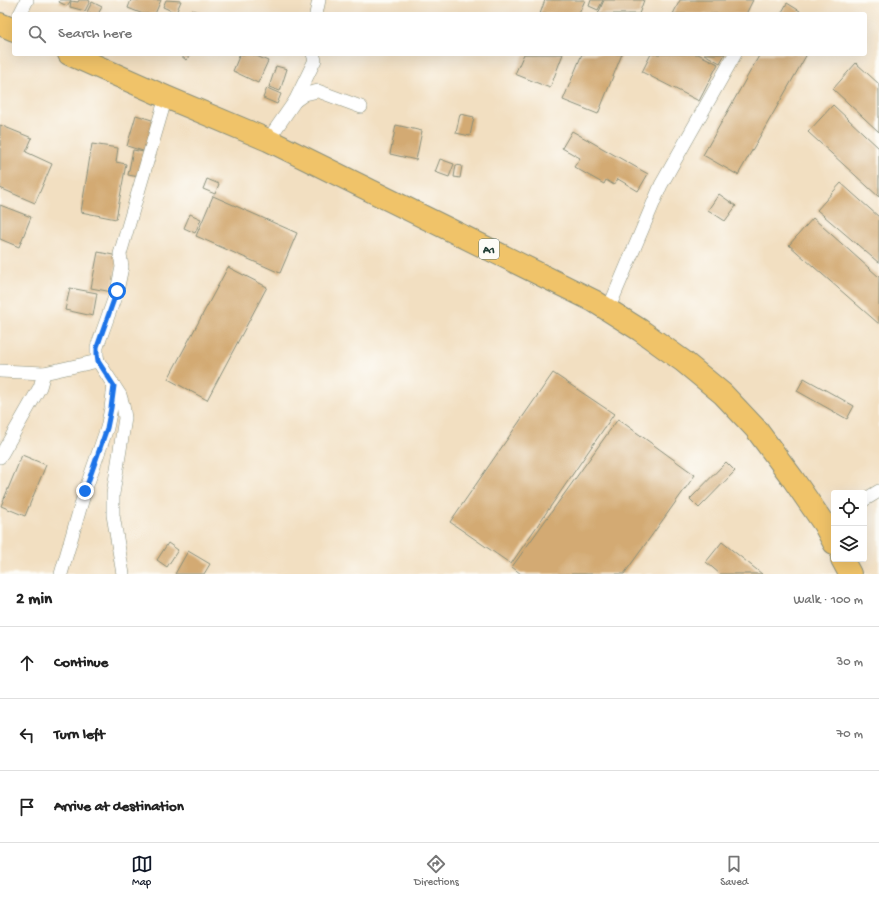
<!DOCTYPE html>
<html lang="en">
<head>
<meta charset="utf-8">
<style>
	:root { --surface:#fff; --page:#f6f6f6; --text:#222; --muted:#767676; --line:#e0e0e0; --accent:#111827 }
	body { margin:0; font-family:"Gochi Hand",sans-serif; background:var(--page); color:var(--text) }
	.controls { position:absolute; right:12px; bottom:12px; display:grid; overflow:hidden; border-radius:4px; box-shadow:0 4px 16px #0002 }
	.controls button { width:36px; height:36px; display:grid; place-items:center; padding:0; border:0; border-bottom:1px solid var(--line); background:var(--surface); color:var(--text); font:20px sans-serif }
	.stop { position:absolute; width:12px; height:12px; margin:-9px; border:3px solid #1a73e8; border-radius:50%; background:#fff }
	.stop.end { background:#1a73e8; border-color:#fff; box-shadow:0 1px 4px #0008 }
	.list { margin:0; padding:0; list-style:none }
	h2 { display:flex; justify-content:space-between; align-items:center; height:52px; margin:0; padding:0 16px; font-size:17px }
	h2 small { font-size:13px; font-weight:400; color:var(--muted) }
	.list li { display:grid; grid-template-columns:26px 1fr auto; gap:12px; align-items:center; box-sizing:border-box; height:72px; padding:0 16px; border-top:1px solid var(--line) }
	.list b { display:block; font-size:15px; white-space:nowrap }
	.list em { font-size:13px; font-style:normal; color:var(--muted) }
	.icon { flex:none; width:22px; height:22px; fill:none; stroke:currentColor; stroke-width:2; stroke-linecap:round; stroke-linejoin:round }
	.map { position:relative; flex:none; width:879px; height:574px; overflow:hidden }
	.search { position:absolute; background:var(--surface); box-shadow:0 4px 16px #0002; left:12px; right:12px; top:12px; height:44px; display:flex; align-items:center; gap:10px; box-sizing:border-box; padding:0 14px; border-radius:4px; color:var(--muted); font-size:15px }
	.sheet { height:268px; background:var(--surface) }
	nav { display:flex; justify-content:space-around; align-items:center; box-sizing:border-box; height:56px; border-top:1px solid var(--line); background:var(--surface); font-size:11px; color:var(--muted) }
	nav a { display:grid; justify-items:center; gap:2px }
	nav .on { color:var(--accent) }
	.map>svg:first-child { display:block }
</style>
</head>
<body>
<div class="map">
<svg width="879" height="574" viewBox="0 0 879 574">
	<rect width="100%" height="100%" fill="#fdfcf7"/>
	<filter id="ink" filterUnits="userSpaceOnUse"><feTurbulence type="fractalNoise" baseFrequency=".025" numOctaves="2"/><feDisplacementMap in="SourceGraphic" scale="8" xChannelSelector="R" yChannelSelector="G"/><feConvolveMatrix kernelMatrix="1 2 1 2 8 2 1 2 1" color-interpolation-filters="sRGB"/></filter>
	<filter id="wash" filterUnits="userSpaceOnUse"><feTurbulence type="fractalNoise" baseFrequency=".012" numOctaves="4" result="noise"/><feDisplacementMap in="SourceGraphic" scale="16" xChannelSelector="R" yChannelSelector="G"/><feGaussianBlur stdDeviation="0.9" result="paint"/><feColorMatrix in="noise" values="0 0 0 0 0 0 0 0 0 0 0 0 0 0 0 0 0 1.4 0 .05"/><feComposite in="paint" operator="in"/></filter>
	<g filter="url(#wash)">
		<rect width="100%" height="100%" fill="#f2dfc1"/>
		<g id="blocks">
			<g fill="#d3aa73">
				<path d="M 60,0 L 71,0 L 67,6 L 59,2 Z"/>
				<path d="M 79,0 L 88,0 L 90,1 L 85,11 L 70,7 L 71,1 L 78,2 Z"/>
				<path d="M 131,0 L 161,0 L 155,14 L 143,14 L 128,8 Z"/>
				<path d="M 166,0 L 181,1 L 176,13 L 163,7 Z"/>
				<path d="M 545,0 L 585,0 L 579,14 L 540,14 Z"/>
				<path d="M 591,0 L 603,0 L 598,10 L 589,6 Z"/>
				<path d="M 604,0 L 644,0 L 639,14 L 598,14 Z"/>
				<path d="M 680,0 L 753,0 L 746,14 L 673,14 Z"/>
				<path d="M 92,2 L 102,7 L 98,14 L 93,14 L 87,12 Z"/>
				<path d="M 787,3 L 800,11 L 799,14 L 781,14 Z"/>
				<path d="M 192,10 L 204,14 L 191,14 Z"/>
				<path d="M 179,54 L 191,54 L 186,60 Z"/>
				<path d="M 240,54 L 252,54 L 268,61 L 258,83 L 233,71 Z"/>
				<path d="M 524,54 L 563,54 L 550,88 L 515,74 Z"/>
				<path d="M 582,54 L 622,54 L 598,114 L 563,100 Z"/>
				<path d="M 651,54 L 698,54 L 718,64 L 699,101 L 642,72 Z"/>
				<path d="M 704,54 L 725,54 L 720,63 Z"/>
				<path d="M 760,54 L 807,54 L 738,175 L 703,155 Z"/>
				<path d="M 856,63 L 879,84 L 879,132 L 833,89 Z"/>
				<path d="M 276,66 L 287,69 L 280,91 L 269,87 Z"/>
				<path d="M 267,88 L 281,94 L 277,104 L 263,98 Z"/>
				<path d="M 833,105 L 879,148 L 879,197 L 808,132 Z"/>
				<path d="M 460,114 L 474,117 L 470,136 L 456,133 Z"/>
				<path d="M 136,115 L 155,121 L 146,152 L 127,146 Z"/>
				<path d="M 0,125 L 32,138 L 26,152 L 52,164 L 35,203 L 0,188 Z"/>
				<path d="M 396,125 L 422,131 L 416,160 L 390,154 Z"/>
				<path d="M 572,131 L 648,174 L 638,191 L 618,179 L 614,185 L 606,180 L 604,184 L 574,167 L 580,158 L 562,148 Z"/>
				<path d="M 92,144 L 118,148 L 116,162 L 126,164 L 116,219 L 81,212 Z"/>
				<path d="M 133,150 L 144,152 L 139,177 L 128,175 Z"/>
				<path d="M 440,159 L 454,164 L 449,177 L 435,172 Z"/>
				<path d="M 456,165 L 462,166 L 460,178 L 454,177 Z"/>
				<path d="M 207,179 L 219,184 L 215,194 L 203,189 Z"/>
				<path d="M 841,183 L 879,217 L 879,263 L 817,210 Z"/>
				<path d="M 719,194 L 736,206 L 725,221 L 708,210 Z"/>
				<path d="M 213,196 L 297,233 L 280,273 L 196,236 Z"/>
				<path d="M 0,205 L 31,217 L 19,247 L 0,239 Z"/>
				<path d="M 190,214 L 201,219 L 195,233 L 184,228 Z"/>
				<path d="M 813,218 L 879,277 L 879,324 L 789,245 Z"/>
				<path d="M 98,252 L 118,256 L 112,292 L 91,288 Z"/>
				<path d="M 228,267 L 267,287 L 207,400 L 168,379 Z"/>
				<path d="M 70,288 L 97,293 L 93,316 L 65,310 Z"/>
				<path d="M 553,373 L 614,414 L 511,564 L 450,522 Z"/>
				<path d="M 804,378 L 854,406 L 847,419 L 797,391 Z"/>
				<path d="M 618,419 L 695,475 L 624,574 L 521,574 L 512,567 Z"/>
				<path d="M 22,455 L 46,465 L 25,516 L 1,506 Z"/>
				<path d="M 726,462 L 735,471 L 699,508 L 690,499 Z"/>
				<path d="M 722,542 L 762,574 L 720,574 L 706,562 Z"/>
				<path d="M 168,543 L 178,550 L 167,567 L 157,560 Z"/>
				<path d="M 188,551 L 210,564 L 204,574 L 175,574 Z"/>
			</g>
		</g>
	</g>
	<g filter="url(#ink)">
		<use href="#blocks" fill-opacity="0" stroke="#888e7a" stroke-width="1"/>
		<g fill="none" stroke-linecap="round" stroke-linejoin="round">
			<g stroke="#888e7a" stroke-width="14">
				<g id="street">
					<path d="M 20,14 L 27,0"/>
					<path d="M 316,14 L 319,0"/>
					<path d="M 295,101 L 305,94 L 318,91 L 361,107"/>
					<path d="M 268,140 L 295,101 L 315,60 L 313,54"/>
					<path d="M 608,310 L 661,185 L 735,54"/>
					<path d="M 0,371 L 44,373 L 98,361"/>
					<path d="M 0,457 L 40,387 L 44,373"/>
					<path d="M 864,500 L 879,491"/>
					<path d="M 61,574 L 85,491 L 107,428 L 111,408 L 114,386"/>
					<path d="M 123,574 L 113,515 L 113,494 L 125,418 L 123,405 L 120,395 L 98,361 L 97,355 L 97,347 L 117,291 L 122,267 L 120,254 L 166,97"/>
				</g>
			</g>
			<g stroke="#888e7a" stroke-width="24">
				<g id="highway">
					<path d="M 0,24 L 14,30"/>
					<path d="M 69,54 L 166,97 L 268,140 L 594,301 L 640,330 L 683,361 L 723,394 L 756,429 L 793,479 L 824,524 L 834,543"/>
					<path d="M 842,559 L 850,574"/>
				</g>
			</g>
			<use href="#street" stroke="#fff" stroke-width="13"/>
			<use href="#highway" stroke="#f0c369" stroke-width="22"/>
		</g>
	</g>
	<g fill="none" stroke-linecap="round" stroke-linejoin="round" filter="url(#ink)">
		<path stroke="#1a73e8" stroke-width="5" d="M 85,491 L 107,428 L 111,408 L 114,386 L 98,361 L 97,354 L 97,347 L 117,291"/>
	</g>
	<g text-anchor="middle" stroke-width="3" stroke-linejoin="round" paint-order="stroke">
		<rect fill="#fdfcf7" stroke="#62766e" stroke-width="1" x="479" y="239" width="20" height="20" rx="3"/>
		<g font-size="12" font-weight="bold" fill="#1f3d34">
			<text x="489" y="253">A1</text>
		</g>
	</g>
</svg>
<div class="controls">
<button><svg class="icon" aria-label="locate" viewBox="0 0 24 24"><circle cx="12" cy="12" r="6"/><path d="M12 2v4M12 18v4M2 12h4M18 12h4"/></svg></button>
<button><svg class="icon" aria-label="layers" viewBox="0 0 24 24"><path d="M12 4l9 5-9 5-9-5zM3 14l9 5 9-5"/></svg></button>
</div>
<div class="stop" style="left:117px;top:291px"></div>
<div class="stop end" style="left:85px;top:491px"></div>
<div class="search"><svg class="icon" aria-label="search" viewBox="0 0 24 24"><circle cx="10" cy="10" r="6"/><path d="M15 15l6 6"/></svg>Search here</div>
</div>
<section class="sheet">
<h2>2 min<small>Walk · 100 m</small></h2>
<ul class="list">
<li><svg class="icon" aria-label="ahead" viewBox="0 0 24 24"><path d="M12 20V5M6 11l6-6 6 6"/></svg><div><b>Continue</b></div><em>30 m</em></li>
<li><svg class="icon" aria-label="left" viewBox="0 0 24 24"><path d="M17 20v-9H6M10 6l-5 5 5 5"/></svg><div><b>Turn left</b></div><em>70 m</em></li>
<li><svg class="icon" aria-label="arrive" viewBox="0 0 24 24"><path d="M6 21V4h12l-3 4 3 4H6"/></svg><div><b>Arrive at destination</b></div></li>
</ul>
</section>
<nav>
<a class="on"><svg class="icon" aria-label="map" viewBox="0 0 24 24"><path d="M3 6l6-2 6 2 6-2v14l-6 2-6-2-6 2zM9 4v14M15 6v14"/></svg>Map</a>
<a><svg class="icon" aria-label="directions" viewBox="0 0 24 24"><path d="M12 3l9 9-9 9-9-9zM9 14v-3h6M13 9l2 2-2 2"/></svg>Directions</a>
<a><svg class="icon" aria-label="saved" viewBox="0 0 24 24"><path d="M7 4h10v16l-5-4-5 4z"/></svg>Saved</a>
</nav>
</body>
</html>
